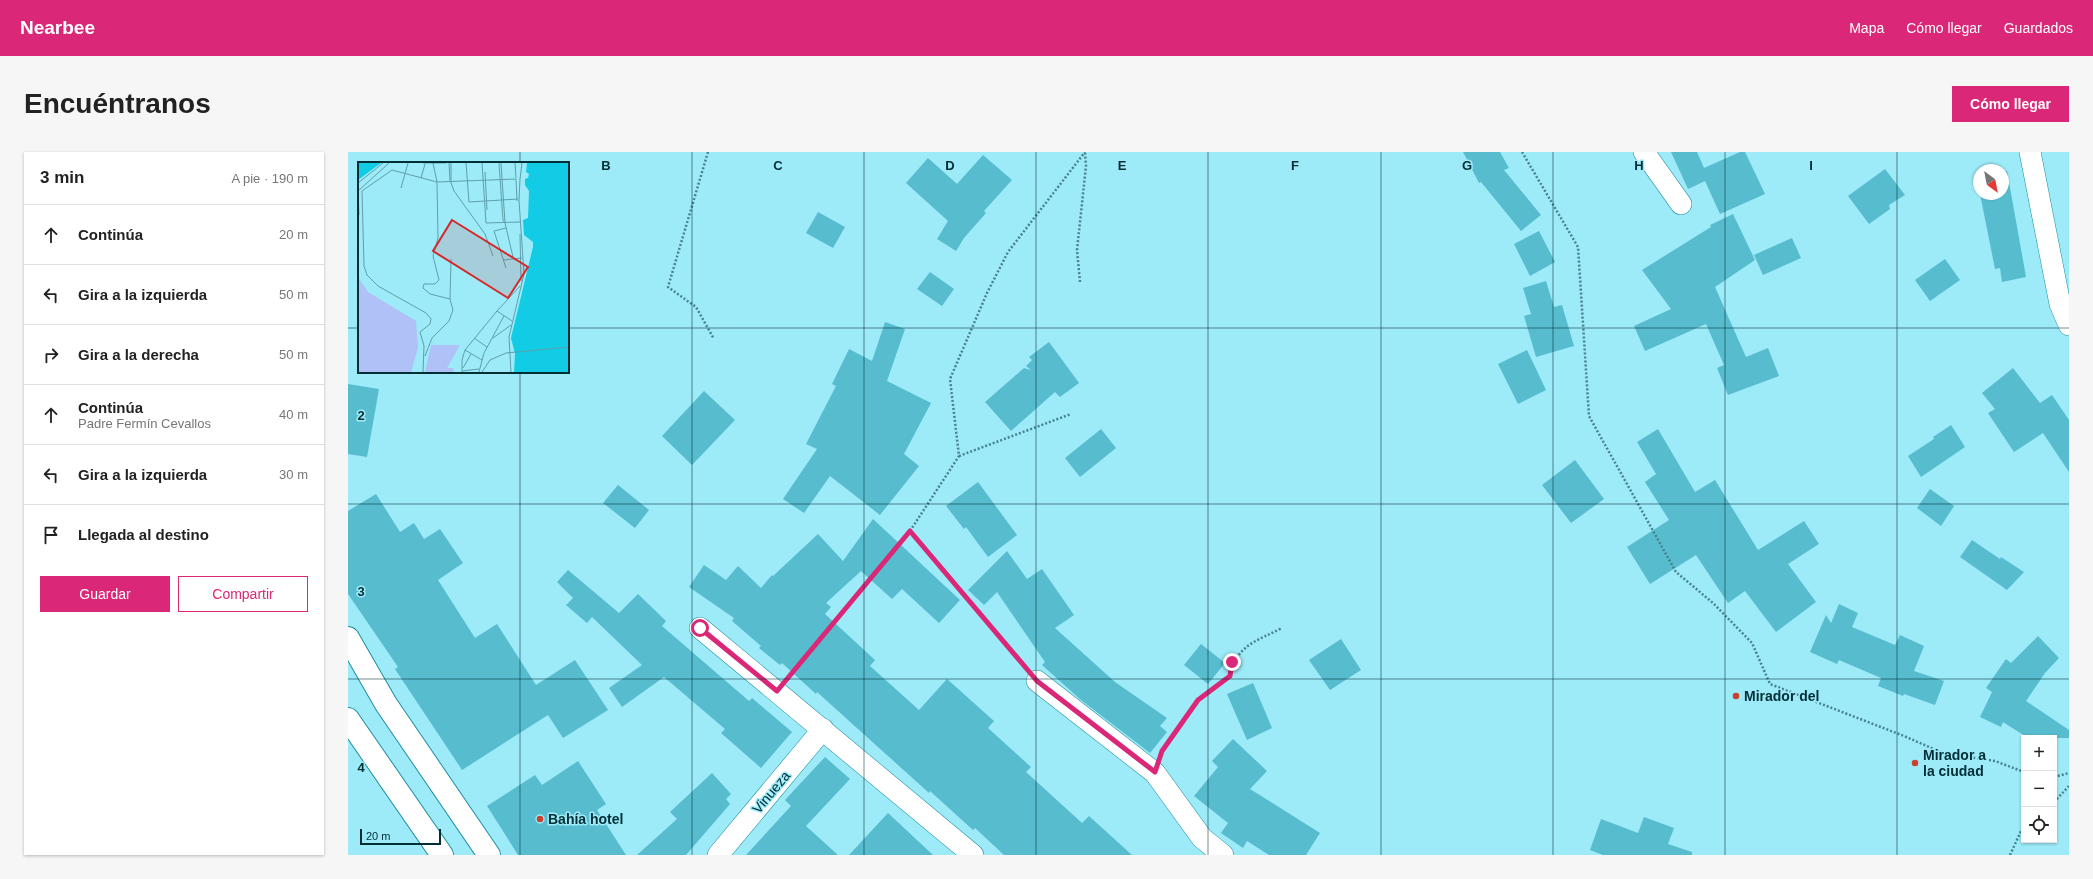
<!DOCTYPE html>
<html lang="es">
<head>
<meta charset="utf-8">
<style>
	:root { --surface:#fff; --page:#f6f6f6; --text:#222; --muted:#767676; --line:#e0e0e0; --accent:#db2777 }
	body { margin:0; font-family:Helvetica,sans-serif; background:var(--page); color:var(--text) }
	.controls { position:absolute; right:12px; bottom:12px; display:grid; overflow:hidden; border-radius:0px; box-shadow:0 1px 3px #0004 }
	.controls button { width:36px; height:36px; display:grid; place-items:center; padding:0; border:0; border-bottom:1px solid var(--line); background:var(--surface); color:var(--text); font:20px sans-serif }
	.compass { position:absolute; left:1625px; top:12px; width:36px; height:36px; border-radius:50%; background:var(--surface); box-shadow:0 1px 3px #0004; rotate:148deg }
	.scale { position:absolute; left:12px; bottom:10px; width:81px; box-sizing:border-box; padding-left:4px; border:2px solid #002e35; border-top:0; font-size:11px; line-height:14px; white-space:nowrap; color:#002e35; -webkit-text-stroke:3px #9deaf9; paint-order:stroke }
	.stop { position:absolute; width:12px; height:12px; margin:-9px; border:3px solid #db2777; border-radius:50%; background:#fff }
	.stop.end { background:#db2777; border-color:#fff; box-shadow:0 1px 4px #0008 }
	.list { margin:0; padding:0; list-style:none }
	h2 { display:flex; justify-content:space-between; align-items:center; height:52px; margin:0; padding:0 16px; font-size:17px }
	h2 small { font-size:13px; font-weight:400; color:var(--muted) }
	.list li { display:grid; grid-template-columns:26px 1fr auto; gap:12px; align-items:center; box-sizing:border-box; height:60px; padding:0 16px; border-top:1px solid var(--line) }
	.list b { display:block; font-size:15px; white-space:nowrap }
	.list p { margin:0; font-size:13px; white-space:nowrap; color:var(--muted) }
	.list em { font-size:13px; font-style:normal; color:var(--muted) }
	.actions { display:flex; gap:8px; padding:12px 16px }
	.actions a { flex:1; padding:9px 0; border:1px solid var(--accent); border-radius:0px; text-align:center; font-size:14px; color:var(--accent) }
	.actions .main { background:var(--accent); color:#fff }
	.icon { flex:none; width:22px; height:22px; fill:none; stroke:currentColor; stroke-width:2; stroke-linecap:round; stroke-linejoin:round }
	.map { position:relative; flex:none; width:1721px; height:703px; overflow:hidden; border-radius:0px }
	header { display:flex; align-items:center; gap:24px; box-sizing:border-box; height:56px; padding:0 20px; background:var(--accent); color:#fff }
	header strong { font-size:19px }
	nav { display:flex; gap:22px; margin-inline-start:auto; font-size:14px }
	.intro { display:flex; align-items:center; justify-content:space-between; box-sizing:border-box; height:96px; padding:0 24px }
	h1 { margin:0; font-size:28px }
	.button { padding:10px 18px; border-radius:0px; background:var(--accent); color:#fff; font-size:14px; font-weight:700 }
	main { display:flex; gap:24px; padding:0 24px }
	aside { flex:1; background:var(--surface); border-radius:0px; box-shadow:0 1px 3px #0004 }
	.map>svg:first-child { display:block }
</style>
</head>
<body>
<header>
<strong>Nearbee</strong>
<nav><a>Mapa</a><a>Cómo llegar</a><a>Guardados</a></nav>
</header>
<div class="intro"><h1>Encuéntranos</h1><a class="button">Cómo llegar</a></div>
<main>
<aside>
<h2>3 min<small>A pie · 190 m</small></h2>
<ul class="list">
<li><svg class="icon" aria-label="ahead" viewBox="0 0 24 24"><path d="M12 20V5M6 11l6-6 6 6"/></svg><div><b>Continúa</b></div><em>20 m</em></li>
<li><svg class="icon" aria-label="left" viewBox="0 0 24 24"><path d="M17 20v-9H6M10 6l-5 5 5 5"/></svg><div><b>Gira a la izquierda</b></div><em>50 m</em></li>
<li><svg class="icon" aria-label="right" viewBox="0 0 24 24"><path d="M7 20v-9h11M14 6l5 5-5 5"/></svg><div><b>Gira a la derecha</b></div><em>50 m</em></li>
<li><svg class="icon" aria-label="ahead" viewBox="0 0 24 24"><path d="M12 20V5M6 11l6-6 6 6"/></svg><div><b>Continúa</b><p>Padre Fermín Cevallos</p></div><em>40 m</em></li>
<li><svg class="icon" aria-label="left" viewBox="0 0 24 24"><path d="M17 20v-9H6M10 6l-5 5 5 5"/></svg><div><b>Gira a la izquierda</b></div><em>30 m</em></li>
<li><svg class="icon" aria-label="arrive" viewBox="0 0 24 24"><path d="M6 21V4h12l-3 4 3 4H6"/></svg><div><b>Llegada al destino</b></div></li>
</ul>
<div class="actions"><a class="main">Guardar</a><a>Compartir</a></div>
</aside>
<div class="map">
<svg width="1721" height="703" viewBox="0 0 1721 703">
	<rect width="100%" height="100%" fill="#9deaf9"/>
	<g fill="#57bcce">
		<path d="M 1115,0 L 1152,0 L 1161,16 L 1156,18 L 1193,63 L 1173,79 L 1133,30 L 1131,31 Z"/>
		<path d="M 1323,0 L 1349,0 L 1356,16 L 1392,0 L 1397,0 L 1417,42 L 1372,62 L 1357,29 L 1340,37 Z"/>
		<path d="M 635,3 L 664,28 L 636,59 L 638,61 L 616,86 L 608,99 L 589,87 L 600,69 L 558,31 L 580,6 L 609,32 Z"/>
		<path d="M 1537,17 L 1557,43 L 1541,53 L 1542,57 L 1521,72 L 1500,44 Z"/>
		<path d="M 1659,19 L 1678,125 L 1654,130 L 1652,116 L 1647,117 L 1632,42 L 1655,42 L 1655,20 Z"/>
		<path d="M 470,60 L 497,75 L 485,96 L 458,81 Z"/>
		<path d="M 1385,62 L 1407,108 L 1367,135 L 1398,205 L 1420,196 L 1431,224 L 1380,243 L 1369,216 L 1376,213 L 1358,172 L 1297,199 L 1286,174 L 1323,157 L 1294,118 L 1363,75 L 1362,73 Z"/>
		<path d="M 1191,79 L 1207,110 L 1182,124 L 1166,92 Z"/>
		<path d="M 1444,86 L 1453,106 L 1415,123 L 1406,103 Z"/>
		<path d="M 1597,107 L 1612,128 L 1582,149 L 1567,128 Z"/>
		<path d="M 582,120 L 606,137 L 594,154 L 569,137 Z"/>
		<path d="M 1198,129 L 1206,155 L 1214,153 L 1226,194 L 1188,205 L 1176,164 L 1183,162 L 1175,136 Z"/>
		<path d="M 537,170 L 557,177 L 539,229 L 583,251 L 556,302 L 571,314 L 532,363 L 482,324 L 456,361 L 435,347 L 469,297 L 458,292 L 488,234 L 484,232 L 501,197 L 524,209 Z"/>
		<path d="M 701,190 L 731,231 L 712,245 L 707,240 L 663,279 L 637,250 L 676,216 L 683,218 L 678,214 L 684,208 L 681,205 Z"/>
		<path d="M 1179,198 L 1198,238 L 1170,252 L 1150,212 Z"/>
		<path d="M 1665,216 L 1692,251 L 1704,243 L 1721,268 L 1721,320 L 1695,281 L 1666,300 L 1640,261 L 1647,257 L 1634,241 Z"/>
		<path d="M 0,232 L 31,237 L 19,305 L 0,302 Z"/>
		<path d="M 356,239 L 387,268 L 344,313 L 314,284 Z"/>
		<path d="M 1603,273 L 1617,295 L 1573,325 L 1560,304 L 1586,287 L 1585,285 Z"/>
		<path d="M 753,277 L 768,296 L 732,325 L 717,306 Z"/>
		<path d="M 1310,277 L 1347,340 L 1367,328 L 1410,398 L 1456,369 L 1471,392 L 1440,412 L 1468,450 L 1428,480 L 1397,439 L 1380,451 L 1348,403 L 1302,432 L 1279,395 L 1321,368 L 1297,330 L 1308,322 L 1289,290 Z"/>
		<path d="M 1227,308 L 1256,347 L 1223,371 L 1194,333 Z"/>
		<path d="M 630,330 L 669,383 L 640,405 L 618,375 L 616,377 L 598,354 Z"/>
		<path d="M 270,333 L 301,358 L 287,376 L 255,351 Z"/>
		<path d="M 1582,337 L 1606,354 L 1593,374 L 1569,356 Z"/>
		<path d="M 28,342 L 52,380 L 66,371 L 76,387 L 92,377 L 115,411 L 90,428 L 127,486 L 149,472 L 188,533 L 227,508 L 260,558 L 215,586 L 200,563 L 114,618 L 47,517 L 50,515 L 0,442 L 0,359 Z"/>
		<path d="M 525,367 L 612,448 L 591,471 L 554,437 L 544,447 L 513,419 L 478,451 L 483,455 L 477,462 L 527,508 L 522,514 L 571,558 L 599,527 L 646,569 L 640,576 L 683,615 L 678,620 L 734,671 L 741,664 L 784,703 L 656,703 L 627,676 L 625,678 L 582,639 L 581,641 L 469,540 L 468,542 L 434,511 L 432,513 L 411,496 L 413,494 L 384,469 L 386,466 L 341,435 L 356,413 L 378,428 L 390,414 L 413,436 L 424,423 L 425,424 L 470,382 L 495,409 Z"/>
		<path d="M 1624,388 L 1652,407 L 1653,405 L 1676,420 L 1659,438 L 1612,405 Z"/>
		<path d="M 659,399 L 679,427 L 694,417 L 726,463 L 707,476 L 767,530 L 819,566 L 812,574 L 819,580 L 802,601 L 733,548 L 694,513 L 697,510 L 649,440 L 636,453 L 620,438 Z"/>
		<path d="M 220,418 L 271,461 L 290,442 L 318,469 L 314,474 L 401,549 L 404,546 L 444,580 L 413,616 L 373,581 L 377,577 L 316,525 L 274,555 L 261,536 L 294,513 L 244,465 L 239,471 L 218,453 L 225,446 L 209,430 Z"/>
		<path d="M 1491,452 L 1510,461 L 1504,475 L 1547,493 L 1552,483 L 1576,494 L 1566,519 L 1596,529 L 1587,553 L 1556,542 L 1555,544 L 1530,534 L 1533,526 L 1491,508 L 1489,512 L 1462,500 L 1478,463 L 1483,471 Z"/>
		<path d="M 1690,484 L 1711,506 L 1697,521 L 1678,549 L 1721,578 L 1721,586 L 1680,586 L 1655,570 L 1653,575 L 1632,565 L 1644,540 L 1638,536 L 1658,507 L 1663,511 Z"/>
		<path d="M 993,487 L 1013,518 L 982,538 L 961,508 Z"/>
		<path d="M 853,492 L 877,511 L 860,532 L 836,513 Z"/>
		<path d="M 905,531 L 924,576 L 899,588 L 879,542 Z"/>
		<path d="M 885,587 L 919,619 L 902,637 L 972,681 L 958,703 L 921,703 L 899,689 L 895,696 L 873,681 L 880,671 L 846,644 L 870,615 L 864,609 Z"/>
		<path d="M 477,605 L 502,627 L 458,674 L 490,703 L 398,703 L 443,654 L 437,648 Z"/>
		<path d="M 230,609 L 258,652 L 249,658 L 278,703 L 170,703 L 139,654 L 187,623 L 194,633 Z"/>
		<path d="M 364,621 L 383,642 L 378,647 L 382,652 L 338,703 L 289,703 L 329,667 L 322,660 Z"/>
		<path d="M 540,661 L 585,703 L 501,703 Z"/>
		<path d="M 1296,665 L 1326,676 L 1320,692 L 1344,700 L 1344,703 L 1255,703 L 1242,698 L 1253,667 L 1290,681 Z"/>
	</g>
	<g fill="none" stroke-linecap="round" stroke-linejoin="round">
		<g stroke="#1d8ea0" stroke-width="22">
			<g id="minor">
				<path d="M 1296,0 L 1333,52"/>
				<path d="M 1682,0 L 1712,152 L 1721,173"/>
				<path d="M 352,476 L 625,703"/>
				<path d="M 689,529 L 807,621 L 854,686 L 875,703"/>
				<path d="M 370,703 L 475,577"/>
			</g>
		</g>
		<g stroke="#1d8ea0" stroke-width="24">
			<g id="secondary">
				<path d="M 0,486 L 38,552 L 141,703"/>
				<path d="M 0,567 L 94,703"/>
			</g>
		</g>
		<g stroke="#47838e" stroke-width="2.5" stroke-dasharray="2 2" stroke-linecap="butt">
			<path d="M 360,0 L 320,135 L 348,155 L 366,187"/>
			<path d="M 1174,0 L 1230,95 L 1241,264 L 1328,420 L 1365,451 L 1404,491 L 1422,532 L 1556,584 L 1595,601 L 1647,609 L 1676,620"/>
			<path d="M 732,130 L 729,98 L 738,14 L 737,1"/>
			<path d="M 611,304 L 723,262"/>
			<path d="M 562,379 L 611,304 L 602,227 L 639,141 L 660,100 L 737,0"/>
			<path d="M 444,522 L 562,379 L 673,510"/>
			<path d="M 815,598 L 850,548 L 882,524 C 888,493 909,489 934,476"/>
			<path d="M 1706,625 L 1721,621"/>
			<path d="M 1706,650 L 1721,634"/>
			<path d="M 1662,703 L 1673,679 L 1676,676"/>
		</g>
		<use href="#minor" stroke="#fff" stroke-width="21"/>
		<use href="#secondary" stroke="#fff" stroke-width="22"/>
	</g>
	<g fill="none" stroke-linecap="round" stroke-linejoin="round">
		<path stroke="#db2777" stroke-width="5" d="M 352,476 L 429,539 L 562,379 L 689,529 L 807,620 L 814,599 L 850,548 L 882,524 L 884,510"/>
	</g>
	<path fill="none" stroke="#002e35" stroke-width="1" stroke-opacity="0.55" d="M 172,0 L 172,11M 344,0 L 344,703M 516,0 L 516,703M 688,0 L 688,703M 860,0 L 860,703M 1033,0 L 1033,703M 1205,0 L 1205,703M 1377,0 L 1377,703M 1549,0 L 1549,703M 0,176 L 11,176M 220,176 L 1721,176M 172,220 L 172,703M 0,352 L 1721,352M 0,527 L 1721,527"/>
	<g fill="#cc3f2c" stroke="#9deaf9" stroke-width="1.5">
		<circle cx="1388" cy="544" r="4"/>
		<circle cx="1567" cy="611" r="4"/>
		<circle cx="192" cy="667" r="4"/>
	</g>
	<g text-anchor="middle" stroke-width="3" stroke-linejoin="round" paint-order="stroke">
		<g font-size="14" font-weight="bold" fill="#002e35" stroke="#9deaf9" text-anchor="start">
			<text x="1396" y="549">Mirador del</text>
			<text x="1575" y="608">Mirador a<tspan x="1575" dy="16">la ciudad</tspan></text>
			<text x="200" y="672">Bahía hotel</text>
		</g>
		<g font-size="14" fill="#002e35" stroke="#9deaf9">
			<text transform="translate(423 640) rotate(-50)" y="5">Vinueza</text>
		</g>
	</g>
	<g transform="translate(10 10)">
		<rect width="211" height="211" fill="#9deaf9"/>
		<path d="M 0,115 L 10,130 L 58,159 L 60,186 L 53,210 L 0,210 ZM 73,183 L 102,183 L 89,206 L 95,206 L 96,210 L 67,210 Z" fill="#afc1f7"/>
		<path d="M 0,1 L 23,1 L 0,18 ZM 169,1 L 211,1 L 211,210 L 156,210 L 157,192 L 153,176 L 175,85 L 175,80 L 166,73 L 165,58 L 170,56 L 171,29 L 167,23 L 167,17 L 170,16 L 171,12 L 168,10 Z" fill="#12cbe5"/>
		<path fill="none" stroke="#5e9fab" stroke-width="1" d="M 65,1 L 88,1M 91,1 L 92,18 L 96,29 L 127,72 L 135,94M 93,1 L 93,20M 108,1 L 111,40 L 160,37M 124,1 L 128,61 L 162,60M 141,1 L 145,58 L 147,61 L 143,1M 157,1 L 158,16M 127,10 L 129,48M 63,16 L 67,2M 158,17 L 159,39M 162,17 L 164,1M 0,21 L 25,1M 43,26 L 50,1M 0,29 L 1,53M 0,29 L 31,1M 147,61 L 155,95M 148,66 L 136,69 L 148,106M 162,72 L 163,119M 145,98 L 164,96M 92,137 L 93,97M 154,159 L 139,149 L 162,124M 116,176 L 129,185M 135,176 L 153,163M 107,188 L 124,198M 67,194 L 74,176 L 91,159 L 95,148 L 92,137 L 72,132 L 65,126 L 66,122 L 77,122 L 81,118 L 75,94 L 80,76 L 79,20 L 75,1M 105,206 L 113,192M 104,209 L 121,207M 65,210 L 66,184 L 62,170 L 72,162 L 73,157 L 68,151 L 20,124 L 9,113 L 6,104 L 4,29 L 34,8 L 79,20 L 158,17M 104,210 L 104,198 L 107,188 L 139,149M 121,210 L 126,191 L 146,154M 124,210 L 132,198 L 148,191 L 211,185M 153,210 L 151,175 L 166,112 L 161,38 L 162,17"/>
		<path fill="#d62828" fill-opacity="0.15" stroke="#d62828" stroke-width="2" d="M 94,58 L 170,105 L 150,136 L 75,89 Z"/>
		<rect width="211" height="211" fill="none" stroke="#002e35" stroke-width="2"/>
	</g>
	<g font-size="13" text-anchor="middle" font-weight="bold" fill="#002e35" stroke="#9deaf9" stroke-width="3" stroke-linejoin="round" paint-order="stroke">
		<text x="258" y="18">B</text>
		<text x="430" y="18">C</text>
		<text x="602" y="18">D</text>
		<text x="774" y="18">E</text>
		<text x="947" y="18">F</text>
		<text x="1119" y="18">G</text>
		<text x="1291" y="18">H</text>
		<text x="1463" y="18">I</text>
		<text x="13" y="268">2</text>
		<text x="13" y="444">3</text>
		<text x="13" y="620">4</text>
	</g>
</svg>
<div class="controls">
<button>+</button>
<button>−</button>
<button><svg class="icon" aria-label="locate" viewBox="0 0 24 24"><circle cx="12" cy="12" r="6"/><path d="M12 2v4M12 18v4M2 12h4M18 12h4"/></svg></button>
</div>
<svg class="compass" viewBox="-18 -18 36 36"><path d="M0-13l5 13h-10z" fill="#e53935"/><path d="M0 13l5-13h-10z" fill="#767676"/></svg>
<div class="scale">20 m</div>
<div class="stop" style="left:352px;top:476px"></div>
<div class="stop end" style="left:884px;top:510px"></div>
</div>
</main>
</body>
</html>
